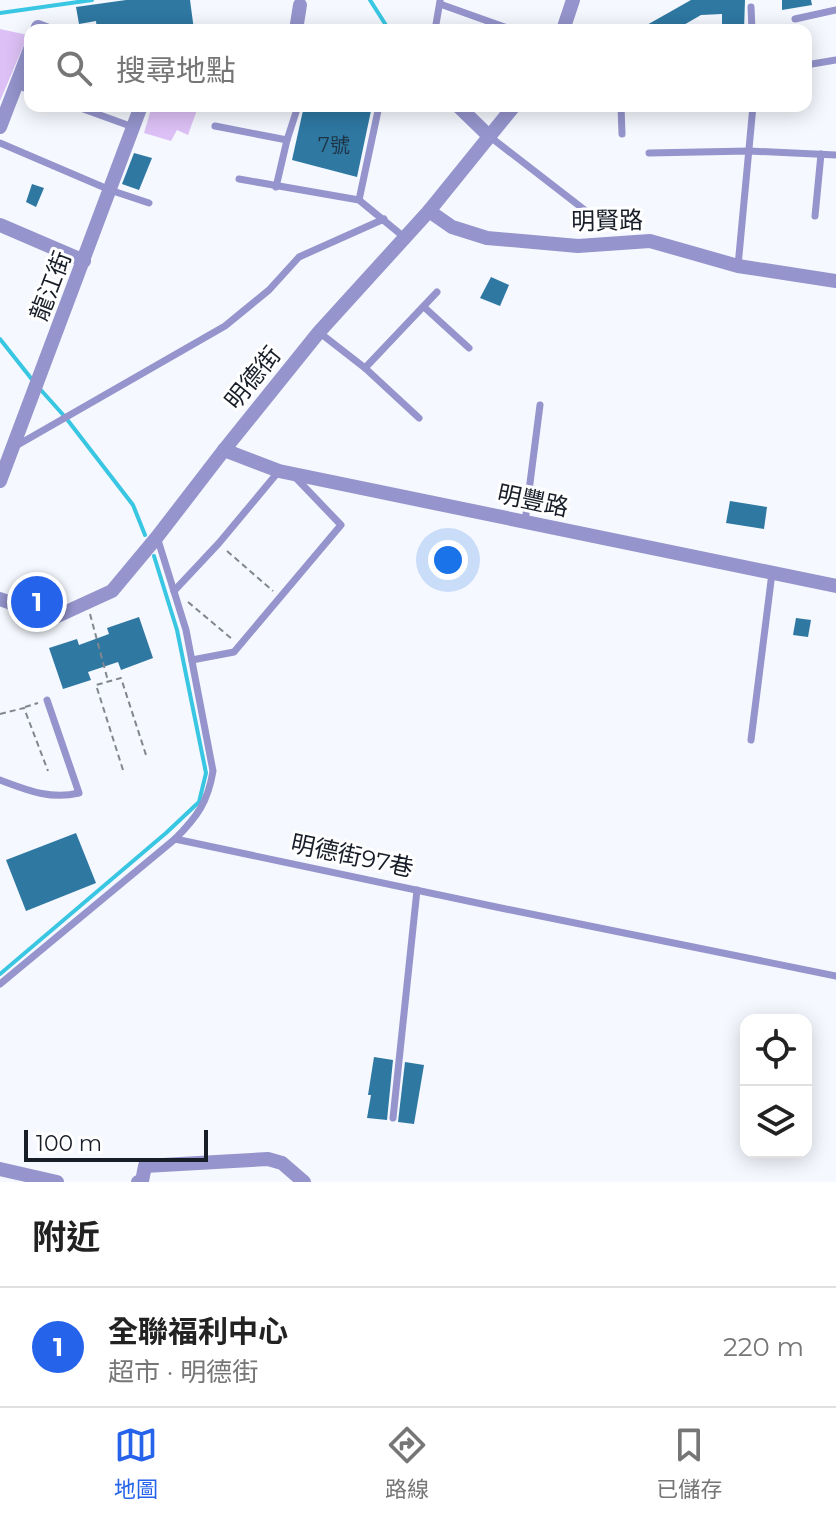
<!DOCTYPE html>
<html lang="zh-TW">
<head>
<meta charset="utf-8">
<style>
	:root { --surface:#fff; --page:#f6f6f6; --text:#222; --muted:#767676; --line:#e0e0e0; --accent:#2563eb }
	body { margin:0; font-family:Montserrat,"Noto Sans TC",sans-serif; background:var(--page); color:var(--text) }
	.controls { position:absolute; right:24px; bottom:24px; display:grid; overflow:hidden; border-radius:16px; box-shadow:0 4px 20px #0003 }
	.controls button { width:72px; height:72px; display:grid; place-items:center; padding:0; border:0; border-bottom:2px solid var(--line); background:var(--surface); color:var(--text); font:40px sans-serif }
	.scale { position:absolute; left:24px; bottom:20px; width:184px; box-sizing:border-box; padding-left:8px; border:4px solid #181e28; border-top:0; font-size:22px; line-height:28px; white-space:nowrap; color:#181e28; -webkit-text-stroke:6px #fff; paint-order:stroke }
	.you { position:absolute; left:448px; top:560px; width:28px; height:28px; margin:-20px; border:6px solid #fff; border-radius:50%; background:#1a73e8; box-shadow:0 0 0 12px #1a73e833 }
	.badge { display:grid; place-items:center; width:52px; height:52px; border-radius:50%; background:var(--accent); color:#fff; font-size:26px; font-weight:700 }
	.pin { position:absolute; translate:-50% -50%; border:4px solid #fff; box-shadow:0 2px 8px #0006 }
	.list { margin:0; padding:0; list-style:none }
	h2 { display:flex; justify-content:space-between; align-items:center; height:104px; margin:0; padding:0 32px; font-size:34px }
	h2 small { font-size:26px; font-weight:400; color:var(--muted) }
	.list li { display:grid; grid-template-columns:52px 1fr auto; gap:24px; align-items:center; box-sizing:border-box; height:120px; padding:0 32px; border-top:2px solid var(--line) }
	.list b { display:block; font-size:30px; white-space:nowrap }
	.list p { margin:0; font-size:26px; white-space:nowrap; color:var(--muted) }
	.list em { font-size:26px; font-style:normal; color:var(--muted) }
	.icon { flex:none; width:44px; height:44px; fill:none; stroke:currentColor; stroke-width:2; stroke-linecap:round; stroke-linejoin:round }
	.map { position:relative; flex:none; width:836px; height:1182px; overflow:hidden }
	.search { position:absolute; background:var(--surface); box-shadow:0 4px 20px #0003; left:24px; right:24px; top:24px; height:88px; display:flex; align-items:center; gap:20px; box-sizing:border-box; padding:0 28px; border-radius:16px; color:var(--muted); font-size:30px }
	.sheet { height:224px; background:var(--surface) }
	nav { display:flex; justify-content:space-around; align-items:center; box-sizing:border-box; height:112px; border-top:2px solid var(--line); background:var(--surface); font-size:22px; color:var(--muted) }
	nav a { display:grid; justify-items:center; gap:4px }
	nav .on { color:var(--accent) }
	.map>svg:first-child { display:block }
</style>
</head>
<body>
<div class="map">
<svg width="836" height="1182" viewBox="0 0 836 1182">
	<rect width="100%" height="100%" fill="#f5f8fe"/>
	<g fill="#ddc1f6">
		<path d="M 0,29 L 28,35 L 0,101 Z"/>
		<path d="M 152,106 L 198,107 L 188,135 L 177,130 L 171,141 L 144,133 Z"/>
	</g>
	<g fill="none" stroke-linecap="round" stroke-linejoin="round">
		<g stroke="#39c6e2" stroke-width="4">
			<path d="M 370,0 L 389,30"/>
			<path d="M 0,13 L 92,0"/>
			<path d="M 0,339 L 34,382"/>
			<path d="M 40,389 L 66,418 L 133,505 L 145,535"/>
			<path d="M 0,974 L 166,833 L 199,802 L 206,773 L 177,630 L 154,556"/>
		</g>
	</g>
	<g fill="#2e78a2">
		<path d="M 126,0 L 190,0 L 194,30 L 97,30 L 96,21 L 79,24 L 76,7 Z"/>
		<path d="M 691,0 L 745,0 L 744,30 L 722,30 L 722,14 L 701,15 L 675,30 L 638,30 Z"/>
		<path d="M 782,0 L 811,0 L 812,5 L 782,10 Z"/>
		<path d="M 304,106 L 372,106 L 357,177 L 292,160 Z"/>
		<path d="M 134,153 L 152,158 L 139,190 L 122,184 Z"/>
		<path d="M 32,184 L 44,188 L 36,207 L 26,202 Z"/>
		<path d="M 491,277 L 509,285 L 500,306 L 480,298 Z"/>
		<path d="M 730,501 L 767,507 L 764,529 L 726,523 Z"/>
		<path d="M 139,617 L 153,658 L 121,670 L 118,662 L 88,672 L 91,680 L 63,689 L 49,648 L 77,639 L 79,645 L 109,634 L 107,628 Z"/>
		<path d="M 796,618 L 811,620 L 808,637 L 793,635 Z"/>
		<path d="M 76,833 L 96,883 L 26,911 L 6,860 Z"/>
		<path d="M 374,1057 L 393,1060 L 387,1120 L 367,1118 L 371,1095 L 368,1095 Z"/>
		<path d="M 405,1062 L 424,1065 L 414,1124 L 398,1122 Z"/>
	</g>
	<g fill="none" stroke-linecap="round" stroke-linejoin="round">
		<g stroke="#82878f" stroke-width="2" stroke-dasharray="6 4" stroke-linecap="butt">
			<path d="M 697,30 L 705,27"/>
			<path d="M 227,551 L 273,591"/>
			<path d="M 188,602 L 232,639"/>
			<path d="M 90,614 L 108,681"/>
			<path d="M 25,707 L 38,703"/>
			<path d="M 0,714 L 24,708 L 48,771"/>
			<path d="M 123,770 L 96,685 L 121,678 L 146,755"/>
		</g>
		<g stroke="#9594cc" stroke-width="7">
			<path d="M 440,4 L 513,30"/>
			<path d="M 751,7 L 752,30"/>
			<path d="M 795,19 L 836,10"/>
			<path d="M 435,30 L 440,1"/>
			<path d="M 806,65 L 836,60"/>
			<path d="M 16,85 L 30,90"/>
			<path d="M 75,106 L 133,127"/>
			<path d="M 621,106 L 622,134"/>
			<path d="M 215,126 L 287,140"/>
			<path d="M 489,136 L 586,211"/>
			<path d="M 0,143 L 110,190 L 149,203"/>
			<path d="M 649,153 L 749,151 L 836,155"/>
			<path d="M 239,179 L 359,200 L 404,237"/>
			<path d="M 276,187 L 287,140 L 298,106"/>
			<path d="M 359,200 L 379,106"/>
			<path d="M 815,216 L 821,154"/>
			<path d="M 738,266 L 753,106"/>
			<path d="M 424,307 L 469,348"/>
			<path d="M 320,333 L 365,368 L 437,292"/>
			<path d="M 365,368 L 419,418"/>
			<path d="M 14,447 L 225,326 L 269,290 L 299,257 L 384,219"/>
			<path d="M 525,522 L 540,405"/>
			<path d="M 174,591 L 219,543 L 279,471"/>
			<path d="M 192,660 L 234,652 L 341,525 L 296,478"/>
			<path d="M 751,740 L 772,573"/>
			<path d="M 0,780 C 27,790 50,800 79,793 L 47,700"/>
			<path d="M 175,839 L 501,908 L 836,976"/>
			<path d="M 0,984 L 175,839 C 197,817 208,802 213,771 L 186,630 L 158,540"/>
			<path d="M 393,1118 L 417,890"/>
		</g>
		<g stroke="#9594cc" stroke-width="14">
			<path d="M 37,30 L 38,27 L 46,30"/>
			<path d="M 296,30 L 300,5"/>
			<path d="M 563,30 L 573,0"/>
			<path d="M 458,106 L 489,136"/>
			<path d="M 0,127 L 30,49"/>
			<path d="M 429,211 L 452,227 L 487,238 L 578,246 L 650,241 L 738,266 L 836,281"/>
			<path d="M 0,225 L 84,261"/>
			<path d="M 224,450 L 279,471 L 836,586"/>
			<path d="M 0,481 L 141,106"/>
			<path d="M 0,599 L 53,618 L 112,591 L 157,537 L 224,450 L 319,332 L 429,211 L 514,106"/>
			<path d="M 0,1169 L 57,1182"/>
			<path d="M 138,1182 L 142,1181 L 145,1166 L 268,1159 L 282,1163 L 304,1182"/>
		</g>
	</g>
	<g text-anchor="middle" stroke-width="6" stroke-linejoin="round" paint-order="stroke">
		<g font-size="20" fill="#1e3446">
			<text x="334" y="152">7號</text>
		</g>
		<g font-size="24" fill="#181e28" stroke="#fff">
			<text transform="translate(607 221) rotate(-1)" y="8">明賢路</text>
			<text transform="translate(51 286) rotate(-69)" y="8">龍江街</text>
			<text transform="translate(253 378) rotate(-51)" y="8">明德街</text>
			<text transform="translate(533 501) rotate(12)" y="8">明豐路</text>
			<text transform="translate(352 856) rotate(12)" y="8">明德街97巷</text>
		</g>
	</g>
</svg>
<div class="controls">
<button><svg class="icon" aria-label="locate" viewBox="0 0 24 24"><circle cx="12" cy="12" r="6"/><path d="M12 2v4M12 18v4M2 12h4M18 12h4"/></svg></button>
<button><svg class="icon" aria-label="layers" viewBox="0 0 24 24"><path d="M12 4l9 5-9 5-9-5zM3 14l9 5 9-5"/></svg></button>
</div>
<div class="scale">100 m</div>
<div class="you"></div>
<div class="pin badge" style="left:37px;top:602px">1</div>
<div class="search"><svg class="icon" aria-label="search" viewBox="0 0 24 24"><circle cx="10" cy="10" r="6"/><path d="M15 15l6 6"/></svg>搜尋地點</div>
</div>
<section class="sheet">
<h2>附近<small></small></h2>
<ul class="list">
<li><span class="badge">1</span><div><b>全聯福利中心</b><p>超市 · 明德街</p></div><em>220 m</em></li>
</ul>
</section>
<nav>
<a class="on"><svg class="icon" aria-label="map" viewBox="0 0 24 24"><path d="M3 6l6-2 6 2 6-2v14l-6 2-6-2-6 2zM9 4v14M15 6v14"/></svg>地圖</a>
<a><svg class="icon" aria-label="directions" viewBox="0 0 24 24"><path d="M12 3l9 9-9 9-9-9zM9 14v-3h6M13 9l2 2-2 2"/></svg>路線</a>
<a><svg class="icon" aria-label="saved" viewBox="0 0 24 24"><path d="M7 4h10v16l-5-4-5 4z"/></svg>已儲存</a>
</nav>
</body>
</html>
